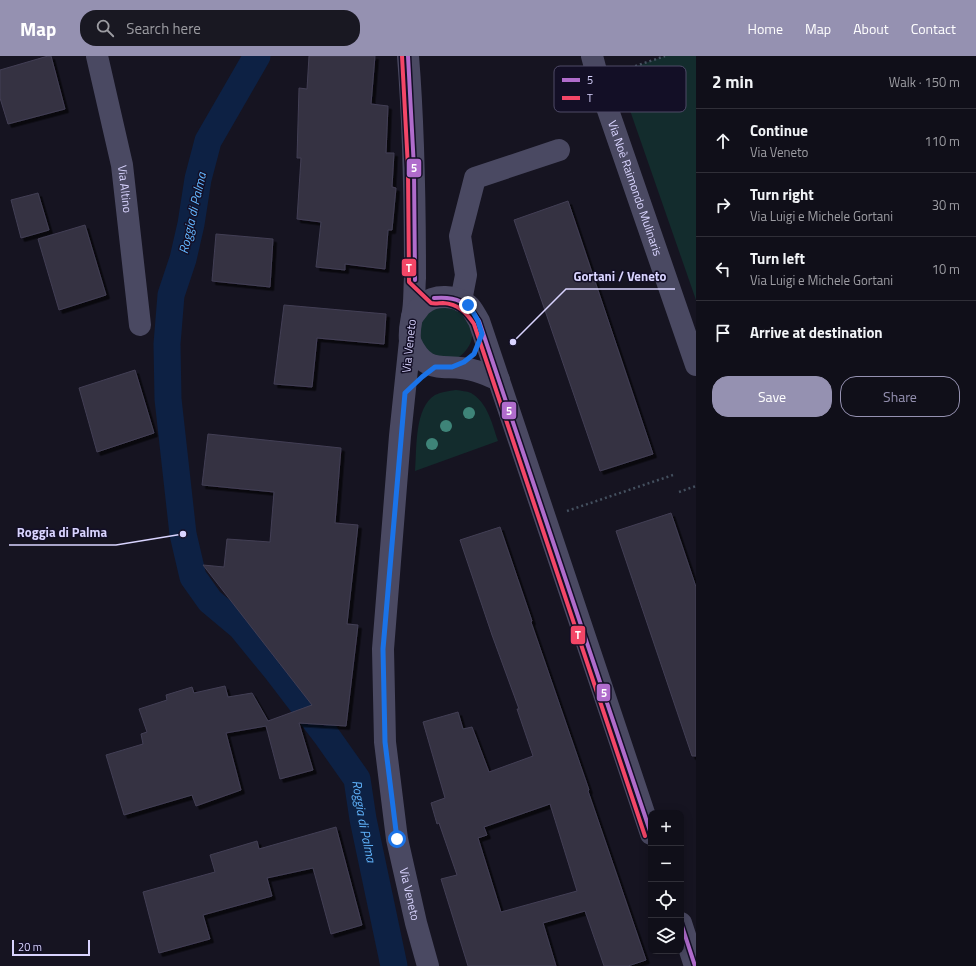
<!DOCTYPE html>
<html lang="en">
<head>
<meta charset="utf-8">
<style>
	:root { --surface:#100f19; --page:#191822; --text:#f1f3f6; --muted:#9c9ca2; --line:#302f38; --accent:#9591b1 }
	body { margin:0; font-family:"Titillium Web",sans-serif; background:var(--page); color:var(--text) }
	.controls { position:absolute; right:12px; bottom:12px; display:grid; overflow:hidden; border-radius:8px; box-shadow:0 2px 10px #0003 }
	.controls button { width:36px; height:36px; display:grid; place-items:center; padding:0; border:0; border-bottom:1px solid var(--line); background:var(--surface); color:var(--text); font:20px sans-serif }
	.scale { position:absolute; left:12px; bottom:10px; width:78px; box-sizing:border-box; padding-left:4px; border:2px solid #d9d4ff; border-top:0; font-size:11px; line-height:14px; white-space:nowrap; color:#d9d4ff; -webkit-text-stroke:3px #130f26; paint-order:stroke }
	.stop { position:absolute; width:12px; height:12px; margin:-9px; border:3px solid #1a73e8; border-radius:50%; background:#fff }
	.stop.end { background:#1a73e8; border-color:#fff; box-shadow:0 1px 4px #0008 }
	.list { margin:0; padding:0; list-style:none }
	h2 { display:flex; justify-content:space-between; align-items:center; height:52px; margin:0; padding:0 16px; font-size:17px }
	h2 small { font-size:13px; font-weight:400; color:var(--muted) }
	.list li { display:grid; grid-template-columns:26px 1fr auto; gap:12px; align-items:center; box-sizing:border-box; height:64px; padding:0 16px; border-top:1px solid var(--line) }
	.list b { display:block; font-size:15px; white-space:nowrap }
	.list p { margin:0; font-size:13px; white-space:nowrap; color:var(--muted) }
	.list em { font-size:13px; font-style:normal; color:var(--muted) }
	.actions { display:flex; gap:8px; padding:12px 16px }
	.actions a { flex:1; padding:9px 0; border:1px solid var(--accent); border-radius:16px; text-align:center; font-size:14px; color:var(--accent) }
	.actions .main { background:var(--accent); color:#fff }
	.icon { flex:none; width:22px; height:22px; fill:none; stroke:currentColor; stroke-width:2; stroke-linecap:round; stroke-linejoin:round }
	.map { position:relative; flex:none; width:696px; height:910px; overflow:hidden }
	header { display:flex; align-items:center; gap:24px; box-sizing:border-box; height:56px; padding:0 20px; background:var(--accent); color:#fff }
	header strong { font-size:19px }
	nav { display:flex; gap:22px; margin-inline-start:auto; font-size:14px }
	.search { width:280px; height:36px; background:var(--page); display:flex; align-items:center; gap:10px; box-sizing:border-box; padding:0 14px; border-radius:16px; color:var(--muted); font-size:15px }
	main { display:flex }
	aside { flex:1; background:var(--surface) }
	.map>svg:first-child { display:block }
</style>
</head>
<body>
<header>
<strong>Map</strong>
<div class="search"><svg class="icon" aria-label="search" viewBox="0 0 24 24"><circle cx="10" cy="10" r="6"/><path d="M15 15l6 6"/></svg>Search here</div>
<nav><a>Home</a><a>Map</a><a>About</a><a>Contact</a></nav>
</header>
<main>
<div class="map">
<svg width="696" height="910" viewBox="0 0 696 910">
	<defs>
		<filter id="shadow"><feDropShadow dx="3.5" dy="3.5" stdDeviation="0" flood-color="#0009"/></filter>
	</defs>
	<rect width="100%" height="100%" fill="#161421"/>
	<g fill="#132c2d">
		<path d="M 665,0 L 696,0 L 696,244 L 617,17 Z"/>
		<path d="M 448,249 L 466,260 C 468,266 473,275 472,281 C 471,292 458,306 446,305 C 440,305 428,297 423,295 L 417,271 L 426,256 Z"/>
		<path d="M 456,334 C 461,335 467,335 471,337 C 488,347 492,368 498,385 L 415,415 C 417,393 414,352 435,339 C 441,336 449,335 456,334 Z"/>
	</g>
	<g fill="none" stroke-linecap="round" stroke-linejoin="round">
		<path stroke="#0d2144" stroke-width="27" id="s1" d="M 257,0 L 208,85 L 198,123 L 191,168 L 183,203 L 171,239 L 167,288 L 168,343 L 183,478 L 193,521 L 210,545 L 241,571 L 277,615 L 326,679 L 357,723 L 363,763 L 394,910"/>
	</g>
	<g fill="#343243" stroke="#433f54" fill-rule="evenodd" filter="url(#shadow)">
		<path d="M 48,0 L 51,0 L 65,53 L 8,68 L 0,42 L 0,14 Z"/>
		<path d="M 309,0 L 375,0 L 371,48 L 388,50 L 386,97 L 394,97 L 392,131 L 396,132 L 392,174 L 388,174 L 385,213 L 345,208 L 345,214 L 316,211 L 321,166 L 297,163 L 301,102 L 297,102 L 299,32 L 307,33 Z"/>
		<path d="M 38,137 L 49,174 L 21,182 L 11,144 Z"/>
		<path d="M 568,145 L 653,398 L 600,415 L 514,164 Z"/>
		<path d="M 85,169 L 106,239 L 59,254 L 38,183 Z"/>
		<path d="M 216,178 L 273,183 L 270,231 L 212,225 Z"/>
		<path d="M 284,249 L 386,258 L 384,288 L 317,282 L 312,331 L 274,328 Z"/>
		<path d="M 135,314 L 154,377 L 97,396 L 79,332 Z"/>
		<path d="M 208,378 L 341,392 L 335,467 L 358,469 L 347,568 L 358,569 L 346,670 L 299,667 L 313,714 L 280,723 L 266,670 L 226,677 L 241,734 L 196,750 L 192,739 L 124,759 L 106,699 L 143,688 L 141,678 L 147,676 L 139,653 L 167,644 L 166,639 L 192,631 L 194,637 L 225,630 L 228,641 L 252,637 L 268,665 L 312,649 L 203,509 L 224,511 L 227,483 L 270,486 L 274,436 L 202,429 Z"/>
		<path d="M 671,457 L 696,531 L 696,700 L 692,700 L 616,475 Z"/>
		<path d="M 500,471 L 532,565 L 531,566 L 589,734 L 588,735 L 646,904 L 628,910 L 604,910 L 585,855 L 543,867 L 556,910 L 468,910 L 441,823 L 457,819 L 439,767 L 437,768 L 431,747 L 445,742 L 423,666 L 458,656 L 463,673 L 472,671 L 489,716 L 533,700 L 517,653 L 519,653 L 492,579 L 460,484 ZM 550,748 L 577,835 L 501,856 L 478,782 L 487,779 L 484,771 Z"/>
		<path d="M 336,771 L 362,869 L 331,878 L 313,812 L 267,822 L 272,840 L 203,859 L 210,883 L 159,897 L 143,836 L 215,816 L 210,799 L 257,785 L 259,793 Z"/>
	</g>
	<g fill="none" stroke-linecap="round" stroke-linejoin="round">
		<g stroke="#44505f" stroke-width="2.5" stroke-dasharray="2 3" stroke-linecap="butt">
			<path d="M 621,15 L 665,0"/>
			<path d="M 679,436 L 696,430"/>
			<path d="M 567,455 L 673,419"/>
		</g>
		<g stroke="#4a4962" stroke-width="22">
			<path id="s2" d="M 97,0 L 122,109 L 140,269"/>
			<path id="s3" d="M 408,0 C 414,74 415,148 415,222 C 414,234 415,249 412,261 C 410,271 409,274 410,285 L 400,380 L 383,593 L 385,686 L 397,783 L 416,867 L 428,910"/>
			<path id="s4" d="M 592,0 L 601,34 L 696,309"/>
			<path d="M 461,245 L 466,219 L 460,180 L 475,122 L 559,94"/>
			<path d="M 412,261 C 416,257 419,251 423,248 C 435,238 456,239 468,249 C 473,253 475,259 479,265 L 651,778"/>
			<path d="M 410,285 C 427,323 445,305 476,315 C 484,317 491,321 499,324"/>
			<path d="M 681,867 L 695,910"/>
		</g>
		<g stroke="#130f26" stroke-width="7">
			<g id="bus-1">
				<path d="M 408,0 L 414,112 L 415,224"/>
				<path d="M 434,242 C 457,240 467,246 479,265 L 651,778"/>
				<path d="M 681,867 L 695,910"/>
			</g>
		</g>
		<g stroke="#130f26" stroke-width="7">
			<path id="bus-2" d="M 402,0 L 408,112 L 409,226 L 431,247 C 435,248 439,247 443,247 C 458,248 466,256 474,268 L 645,780"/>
		</g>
		<use href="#bus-1" stroke="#b06ccc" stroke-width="4"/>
		<use href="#bus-2" stroke="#f34667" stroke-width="4"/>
	</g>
	<g fill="#3e8478">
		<circle cx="469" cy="357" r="6"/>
		<circle cx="446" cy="370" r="6"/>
		<circle cx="432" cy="388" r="6"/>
	</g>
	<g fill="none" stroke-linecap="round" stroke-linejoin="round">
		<path stroke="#1a73e8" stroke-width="5" d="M 397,783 L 385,686 L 383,593 L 405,337 L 422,321 L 435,311 L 452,311 L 464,306 L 474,298 L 482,278 L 478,265 L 472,254 L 468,249"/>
	</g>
	<g text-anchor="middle" stroke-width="3" stroke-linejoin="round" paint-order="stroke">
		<g font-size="12" fill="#d9d4ff" stroke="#130f26">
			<text dy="4" stroke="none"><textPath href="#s4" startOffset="139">Via Noè Raimondo Mulinaris</textPath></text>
			<text dy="4" stroke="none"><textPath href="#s2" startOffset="136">Via Altino</textPath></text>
			<text transform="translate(409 290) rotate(-84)" y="4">Via Veneto</text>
			<text dy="4" stroke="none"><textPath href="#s3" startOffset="842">Via Veneto</textPath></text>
		</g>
		<g font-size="13" font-style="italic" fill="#62b6ff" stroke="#130f26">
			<text transform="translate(192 157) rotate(-77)" y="5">Roggia di Palma</text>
			<text dy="5" stroke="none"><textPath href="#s1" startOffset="845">Roggia di Palma</textPath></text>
		</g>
	</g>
	<rect x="554" y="10" width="132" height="46" rx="6" fill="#130f26" stroke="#4e4a67" stroke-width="1"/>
	<rect x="562" y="22" width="18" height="4" fill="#b06ccc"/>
	<rect x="562" y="40" width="18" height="4" fill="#f34667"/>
	<g font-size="11" fill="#d9d4ff">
		<text x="587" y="28">5</text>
		<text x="587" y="46">T</text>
	</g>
	<path fill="none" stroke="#d9d4ff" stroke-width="1.5" d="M513 286L566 233H675M183 478L116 489H9"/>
	<g fill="#d9d4ff" stroke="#130f26" stroke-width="1.5">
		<circle cx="513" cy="286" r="4"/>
		<circle cx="183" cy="478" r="4"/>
	</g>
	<g font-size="13" text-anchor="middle" font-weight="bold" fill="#d9d4ff" stroke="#130f26" stroke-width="3" stroke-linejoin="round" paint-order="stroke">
		<text x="620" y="225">Gortani / Veneto</text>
		<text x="62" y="481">Roggia di Palma</text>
	</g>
	<g stroke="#130f26" stroke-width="1.5">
		<rect x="406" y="102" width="16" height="20" rx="4" fill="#b06ccc"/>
		<rect x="401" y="202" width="16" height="19" rx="4" fill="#f34667"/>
		<rect x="501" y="345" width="16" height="19" rx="4" fill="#b06ccc"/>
		<rect x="570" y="569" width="16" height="20" rx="4" fill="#f34667"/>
		<rect x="596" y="627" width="15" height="19" rx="4" fill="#b06ccc"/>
	</g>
	<g font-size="11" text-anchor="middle" font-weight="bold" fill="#fff">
		<text x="414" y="116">5</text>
		<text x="409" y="216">T</text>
		<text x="509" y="359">5</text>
		<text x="578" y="583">T</text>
		<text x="604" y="641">5</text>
	</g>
</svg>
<div class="controls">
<button>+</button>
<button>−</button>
<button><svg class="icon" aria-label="locate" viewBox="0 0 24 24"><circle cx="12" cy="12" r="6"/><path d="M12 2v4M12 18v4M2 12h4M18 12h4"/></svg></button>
<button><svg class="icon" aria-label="layers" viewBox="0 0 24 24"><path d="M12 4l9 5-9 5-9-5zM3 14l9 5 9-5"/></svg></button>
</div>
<div class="scale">20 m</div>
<div class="stop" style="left:397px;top:783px"></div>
<div class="stop end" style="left:468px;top:249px"></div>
</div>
<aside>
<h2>2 min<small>Walk · 150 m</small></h2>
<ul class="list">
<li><svg class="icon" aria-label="ahead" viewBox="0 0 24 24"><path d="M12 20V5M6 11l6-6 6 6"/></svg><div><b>Continue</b><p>Via Veneto</p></div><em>110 m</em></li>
<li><svg class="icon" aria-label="right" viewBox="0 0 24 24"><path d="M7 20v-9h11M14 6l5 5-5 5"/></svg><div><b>Turn right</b><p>Via Luigi e Michele Gortani</p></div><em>30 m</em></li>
<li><svg class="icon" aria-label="left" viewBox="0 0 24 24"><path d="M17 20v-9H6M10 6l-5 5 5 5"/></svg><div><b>Turn left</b><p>Via Luigi e Michele Gortani</p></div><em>10 m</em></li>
<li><svg class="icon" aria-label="arrive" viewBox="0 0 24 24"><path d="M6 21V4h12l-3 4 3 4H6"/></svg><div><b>Arrive at destination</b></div></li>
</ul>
<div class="actions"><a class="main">Save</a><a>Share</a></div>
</aside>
</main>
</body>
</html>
